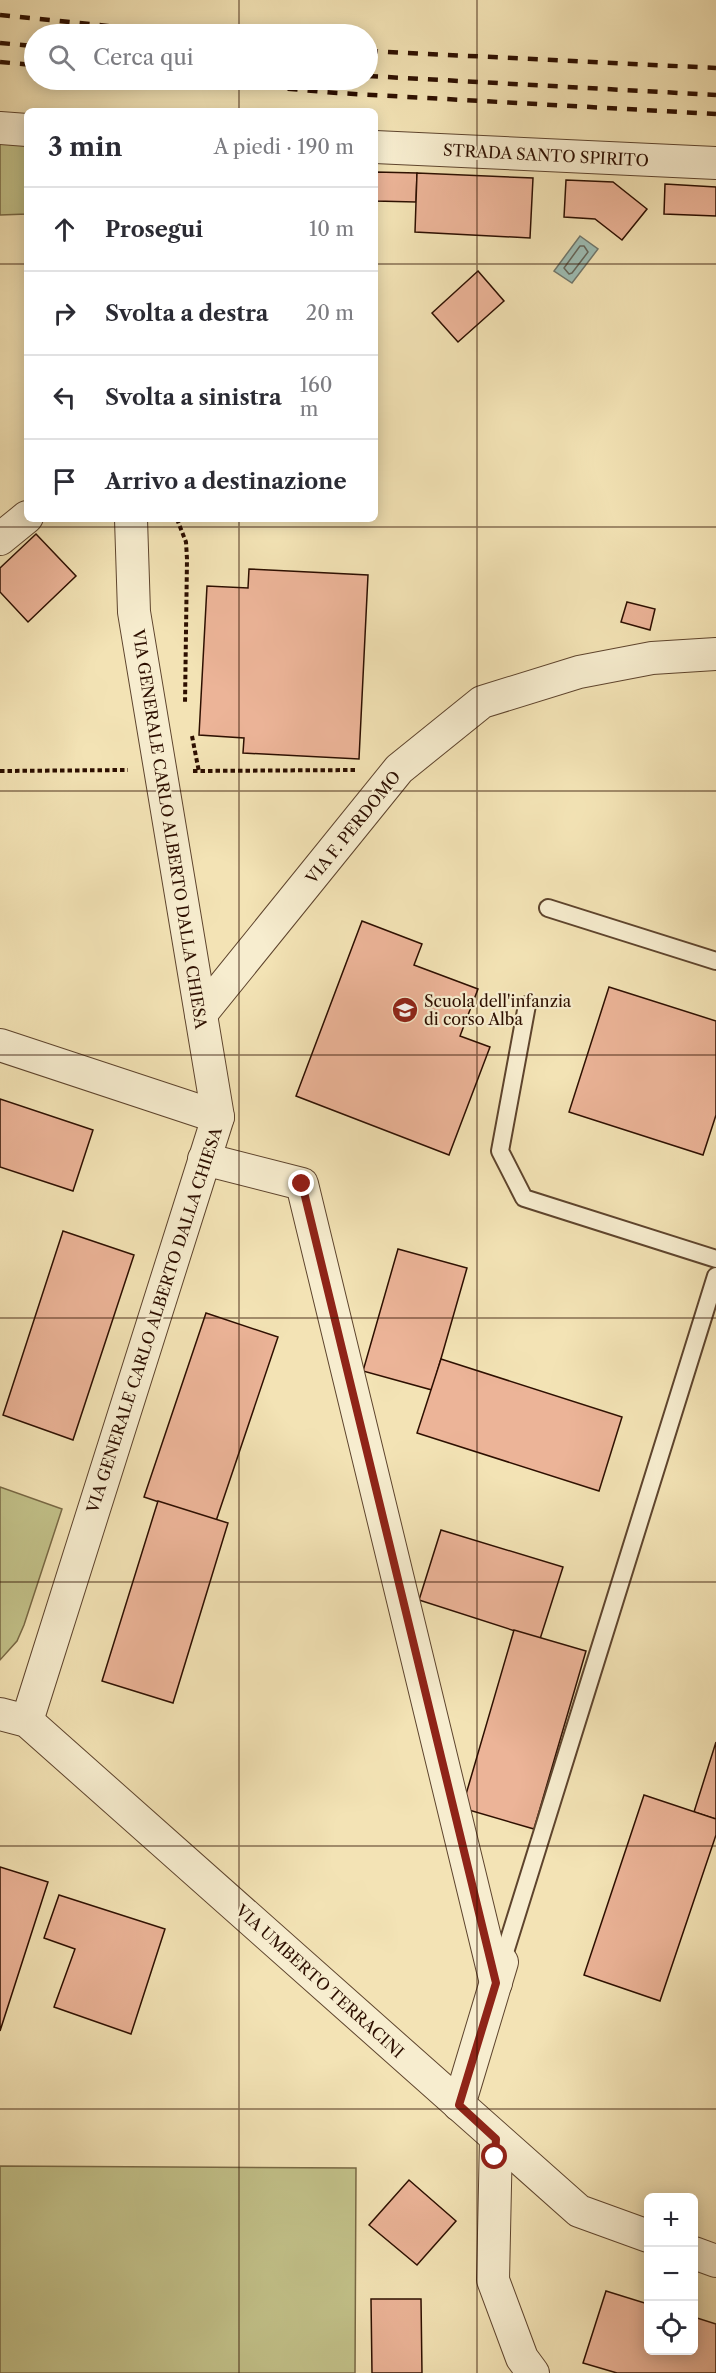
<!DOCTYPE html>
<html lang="it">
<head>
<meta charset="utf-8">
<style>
	:root { --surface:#fff; --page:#f7f7f7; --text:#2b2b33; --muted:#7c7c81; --line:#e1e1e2 }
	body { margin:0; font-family:"Libre Caslon Text",serif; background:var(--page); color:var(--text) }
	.controls { position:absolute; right:18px; bottom:18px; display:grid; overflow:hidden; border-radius:9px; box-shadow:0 3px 15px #0003 }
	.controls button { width:54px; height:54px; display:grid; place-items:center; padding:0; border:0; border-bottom:2px solid var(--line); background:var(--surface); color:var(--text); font:30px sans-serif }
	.stop { position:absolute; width:18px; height:18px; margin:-14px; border:4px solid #8f2418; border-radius:50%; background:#fff }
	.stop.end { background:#8f2418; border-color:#fff; box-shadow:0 2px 6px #0008 }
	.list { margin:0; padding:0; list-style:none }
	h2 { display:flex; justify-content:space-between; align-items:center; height:78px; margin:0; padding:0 24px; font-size:26px }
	h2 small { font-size:20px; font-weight:400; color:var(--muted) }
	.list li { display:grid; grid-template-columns:39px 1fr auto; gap:18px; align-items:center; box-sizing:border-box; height:84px; padding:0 24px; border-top:2px solid var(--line) }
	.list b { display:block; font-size:22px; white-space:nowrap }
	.list em { font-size:20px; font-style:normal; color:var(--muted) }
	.icon { flex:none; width:33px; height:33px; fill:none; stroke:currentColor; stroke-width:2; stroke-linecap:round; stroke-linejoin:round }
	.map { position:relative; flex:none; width:716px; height:2373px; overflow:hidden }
	.search { position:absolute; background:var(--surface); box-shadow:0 3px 15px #0003; left:24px; top:24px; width:354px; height:66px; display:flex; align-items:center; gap:15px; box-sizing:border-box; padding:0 21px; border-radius:33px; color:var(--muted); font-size:22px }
	.panel { position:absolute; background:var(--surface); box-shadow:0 3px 15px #0003; left:24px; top:108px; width:354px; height:414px; border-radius:9px }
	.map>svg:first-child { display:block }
</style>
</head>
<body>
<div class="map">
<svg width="716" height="2373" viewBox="0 0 716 2373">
	<rect width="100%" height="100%" fill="#f3e3b5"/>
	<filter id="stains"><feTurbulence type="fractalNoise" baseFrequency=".00333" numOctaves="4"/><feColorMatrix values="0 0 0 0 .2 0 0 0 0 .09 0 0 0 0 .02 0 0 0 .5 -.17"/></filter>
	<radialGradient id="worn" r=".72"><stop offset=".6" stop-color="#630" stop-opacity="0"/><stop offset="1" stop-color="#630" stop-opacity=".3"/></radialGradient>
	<g fill="#c2c189" stroke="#786844" stroke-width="1.5">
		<path d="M 0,138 L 27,140 L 27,214 L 0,215 Z"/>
		<path d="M 0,1487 L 62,1509 L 24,1625 L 17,1641 L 0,1660 Z"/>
		<path d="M 0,2166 L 356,2168 L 355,2373 L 0,2373 Z"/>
	</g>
	<path fill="#9dbdb4" stroke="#70776c" stroke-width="1.5" d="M 580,236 L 598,249 L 572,283 L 554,271 Z"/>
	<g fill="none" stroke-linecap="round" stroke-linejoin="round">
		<path stroke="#65665a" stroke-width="1.5" d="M 580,246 L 584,246 L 588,252 L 572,273 L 569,274 L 564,268 Z"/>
	</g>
	<g fill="#ecb498" stroke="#2d0f00" stroke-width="1.5">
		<path d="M 375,172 L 417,173 L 416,202 L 375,201 Z"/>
		<path d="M 417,173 L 533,178 L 530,238 L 415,232 Z"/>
		<path d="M 566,180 L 613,182 L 647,209 L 622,240 L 595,219 L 564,217 Z"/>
		<path d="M 665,184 L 716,187 L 716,216 L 664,214 Z"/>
		<path d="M 478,271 L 504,301 L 458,342 L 432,313 Z"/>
		<path d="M 36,534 L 76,576 L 28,622 L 0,592 L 0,568 Z"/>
		<path d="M 249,569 L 368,575 L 359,759 L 243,753 L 244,738 L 199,735 L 207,586 L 248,588 Z"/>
		<path d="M 627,602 L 655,609 L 650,630 L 621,622 Z"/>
		<path d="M 362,921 L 422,944 L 414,965 L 478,989 L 460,1036 L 490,1047 L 449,1155 L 296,1096 Z"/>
		<path d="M 609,987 L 716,1021 L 716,1115 L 703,1155 L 569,1112 Z"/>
		<path d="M 0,1099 L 93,1130 L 73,1191 L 0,1167 Z"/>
		<path d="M 63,1231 L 134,1255 L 73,1440 L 3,1415 Z"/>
		<path d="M 398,1249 L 467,1268 L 432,1390 L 363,1371 Z"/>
		<path d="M 206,1313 L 278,1337 L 216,1521 L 144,1497 Z"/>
		<path d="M 441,1359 L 622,1417 L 599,1491 L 417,1433 Z"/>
		<path d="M 158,1501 L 228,1523 L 173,1703 L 102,1681 Z"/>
		<path d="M 441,1530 L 563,1567 L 540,1639 L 419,1600 Z"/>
		<path d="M 514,1630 L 586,1651 L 534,1829 L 462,1808 Z"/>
		<path d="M 716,1742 L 716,1819 L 694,1812 Z"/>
		<path d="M 644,1795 L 716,1819 L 716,1835 L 660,2001 L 584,1975 Z"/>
		<path d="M 0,1867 L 48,1882 L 0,2031 Z"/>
		<path d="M 59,1895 L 165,1929 L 131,2034 L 54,2007 L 75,1949 L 44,1938 Z"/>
		<path d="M 409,2180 L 456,2221 L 417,2265 L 369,2225 Z"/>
		<path d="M 606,2291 L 648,2304 L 648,2350 L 694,2350 L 694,2317 L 716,2324 L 716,2373 L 617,2373 L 583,2363 Z"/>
		<path d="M 371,2299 L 421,2299 L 422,2373 L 372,2373 Z"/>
	</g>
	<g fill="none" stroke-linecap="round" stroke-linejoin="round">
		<g stroke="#5e442d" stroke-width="20">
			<g id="lane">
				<path d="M 548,908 L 716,961"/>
				<path d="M 527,1005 L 500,1151 L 524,1198 L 716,1259"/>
				<path d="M 506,1949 L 716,1276"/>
			</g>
		</g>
		<g stroke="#5e442d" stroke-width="34">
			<g id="street">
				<path d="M 0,128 L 27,130"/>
				<path d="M 375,147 L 716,163"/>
				<path d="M 0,539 L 27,517"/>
				<path d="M 201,1014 L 399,769 L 482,702 L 579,672 L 652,658 L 716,654"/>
				<path d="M 0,1045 L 218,1117"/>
				<path d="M 204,1159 L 302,1184 L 496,1983"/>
				<path d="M 0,1714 L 27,1721 L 579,2211 L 648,2236"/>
				<path d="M 27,1721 L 218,1117 L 134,612 L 131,519"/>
				<path d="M 459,2105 L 502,1962"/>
				<path d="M 496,2139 L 493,2280 L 522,2358 L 533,2373"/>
				<path d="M 694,2253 L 716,2261"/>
			</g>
		</g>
		<g stroke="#2d0f00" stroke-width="4" stroke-dasharray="4.5 3" stroke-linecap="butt">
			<path d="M 177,519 L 186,542 L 187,559 L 185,703"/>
			<path d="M 192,736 L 199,772"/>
			<path d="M 0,771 L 128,770"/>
			<path d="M 193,771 L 356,770"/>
		</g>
		<use href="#lane" stroke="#f7edcf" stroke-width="16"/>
		<use href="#street" stroke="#f7edcf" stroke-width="32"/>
		<g stroke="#2d0f00" stroke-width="4.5" stroke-dasharray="10 10" stroke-linecap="butt">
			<path d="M 0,15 L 187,34"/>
			<path d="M 0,43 L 34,46"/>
			<path d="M 368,51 L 716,68"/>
			<path d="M 0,62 L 34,65"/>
			<path d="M 368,76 L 716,95"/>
			<path d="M 188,80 L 337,93 L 716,114"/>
		</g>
	</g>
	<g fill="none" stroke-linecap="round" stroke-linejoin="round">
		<path stroke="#8f2418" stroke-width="8" d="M 302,1184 L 496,1983 L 459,2105 L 496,2139 L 495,2157"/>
	</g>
	<path fill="none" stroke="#2d0f00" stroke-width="1.5" stroke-opacity="0.55" d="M 239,0 L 239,34M 477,0 L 477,2373M 239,80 L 239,111M 0,264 L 27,264M 375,264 L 716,264M 239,519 L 239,2373M 0,527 L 716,527M 0,791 L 716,791M 0,1055 L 716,1055M 0,1318 L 716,1318M 0,1582 L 716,1582M 0,1846 L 716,1846M 0,2109 L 716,2109"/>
	<defs>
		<g id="school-disc" transform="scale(1.35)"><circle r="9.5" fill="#8f2418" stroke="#f7edcf"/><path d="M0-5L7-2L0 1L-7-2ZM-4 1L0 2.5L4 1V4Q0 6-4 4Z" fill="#fff"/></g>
	</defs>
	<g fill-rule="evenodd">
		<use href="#school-disc" x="405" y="1010"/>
	</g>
	<g text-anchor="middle" stroke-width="4.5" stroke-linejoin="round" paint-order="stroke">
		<g font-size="16" fill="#2d0f00" stroke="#f7edcf">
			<text transform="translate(546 155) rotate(3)" y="6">STRADA SANTO SPIRITO</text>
			<text transform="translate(353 827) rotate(-51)" y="6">VIA F. PERDOMO</text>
			<text transform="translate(170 829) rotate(81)" y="6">VIA GENERALE CARLO ALBERTO DALLA CHIESA</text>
			<text transform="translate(154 1320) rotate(-72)" y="6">VIA GENERALE CARLO ALBERTO DALLA CHIESA</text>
			<text transform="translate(320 1981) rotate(42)" y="6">VIA UMBERTO TERRACINI</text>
		</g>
		<g font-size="16" fill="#2d0f00" stroke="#f7edcf" text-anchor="start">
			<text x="424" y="1007">Scuola dell'infanzia<tspan x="424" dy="18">di corso Alba</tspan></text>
		</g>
	</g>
	<rect width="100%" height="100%" filter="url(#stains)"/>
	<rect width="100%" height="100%" fill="url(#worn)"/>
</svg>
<div class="controls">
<button>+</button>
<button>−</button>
<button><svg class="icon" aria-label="locate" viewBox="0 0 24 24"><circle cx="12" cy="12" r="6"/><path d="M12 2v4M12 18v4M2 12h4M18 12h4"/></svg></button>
</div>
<div class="stop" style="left:495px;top:2157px"></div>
<div class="stop end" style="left:302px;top:1184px"></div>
<div class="search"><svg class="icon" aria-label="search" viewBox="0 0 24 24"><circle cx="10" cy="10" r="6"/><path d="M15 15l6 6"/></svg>Cerca qui</div>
<section class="panel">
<h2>3 min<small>A piedi · 190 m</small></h2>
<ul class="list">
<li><svg class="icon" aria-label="ahead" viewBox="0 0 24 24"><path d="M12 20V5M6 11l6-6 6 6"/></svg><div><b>Prosegui</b></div><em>10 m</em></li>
<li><svg class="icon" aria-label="right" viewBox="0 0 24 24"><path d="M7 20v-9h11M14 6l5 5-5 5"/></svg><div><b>Svolta a destra</b></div><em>20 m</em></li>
<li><svg class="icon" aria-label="left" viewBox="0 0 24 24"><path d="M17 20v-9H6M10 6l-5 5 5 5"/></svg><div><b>Svolta a sinistra</b></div><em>160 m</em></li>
<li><svg class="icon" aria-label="arrive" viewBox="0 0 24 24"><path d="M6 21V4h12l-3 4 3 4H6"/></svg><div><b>Arrivo a destinazione</b></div></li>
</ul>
</section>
</div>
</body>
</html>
